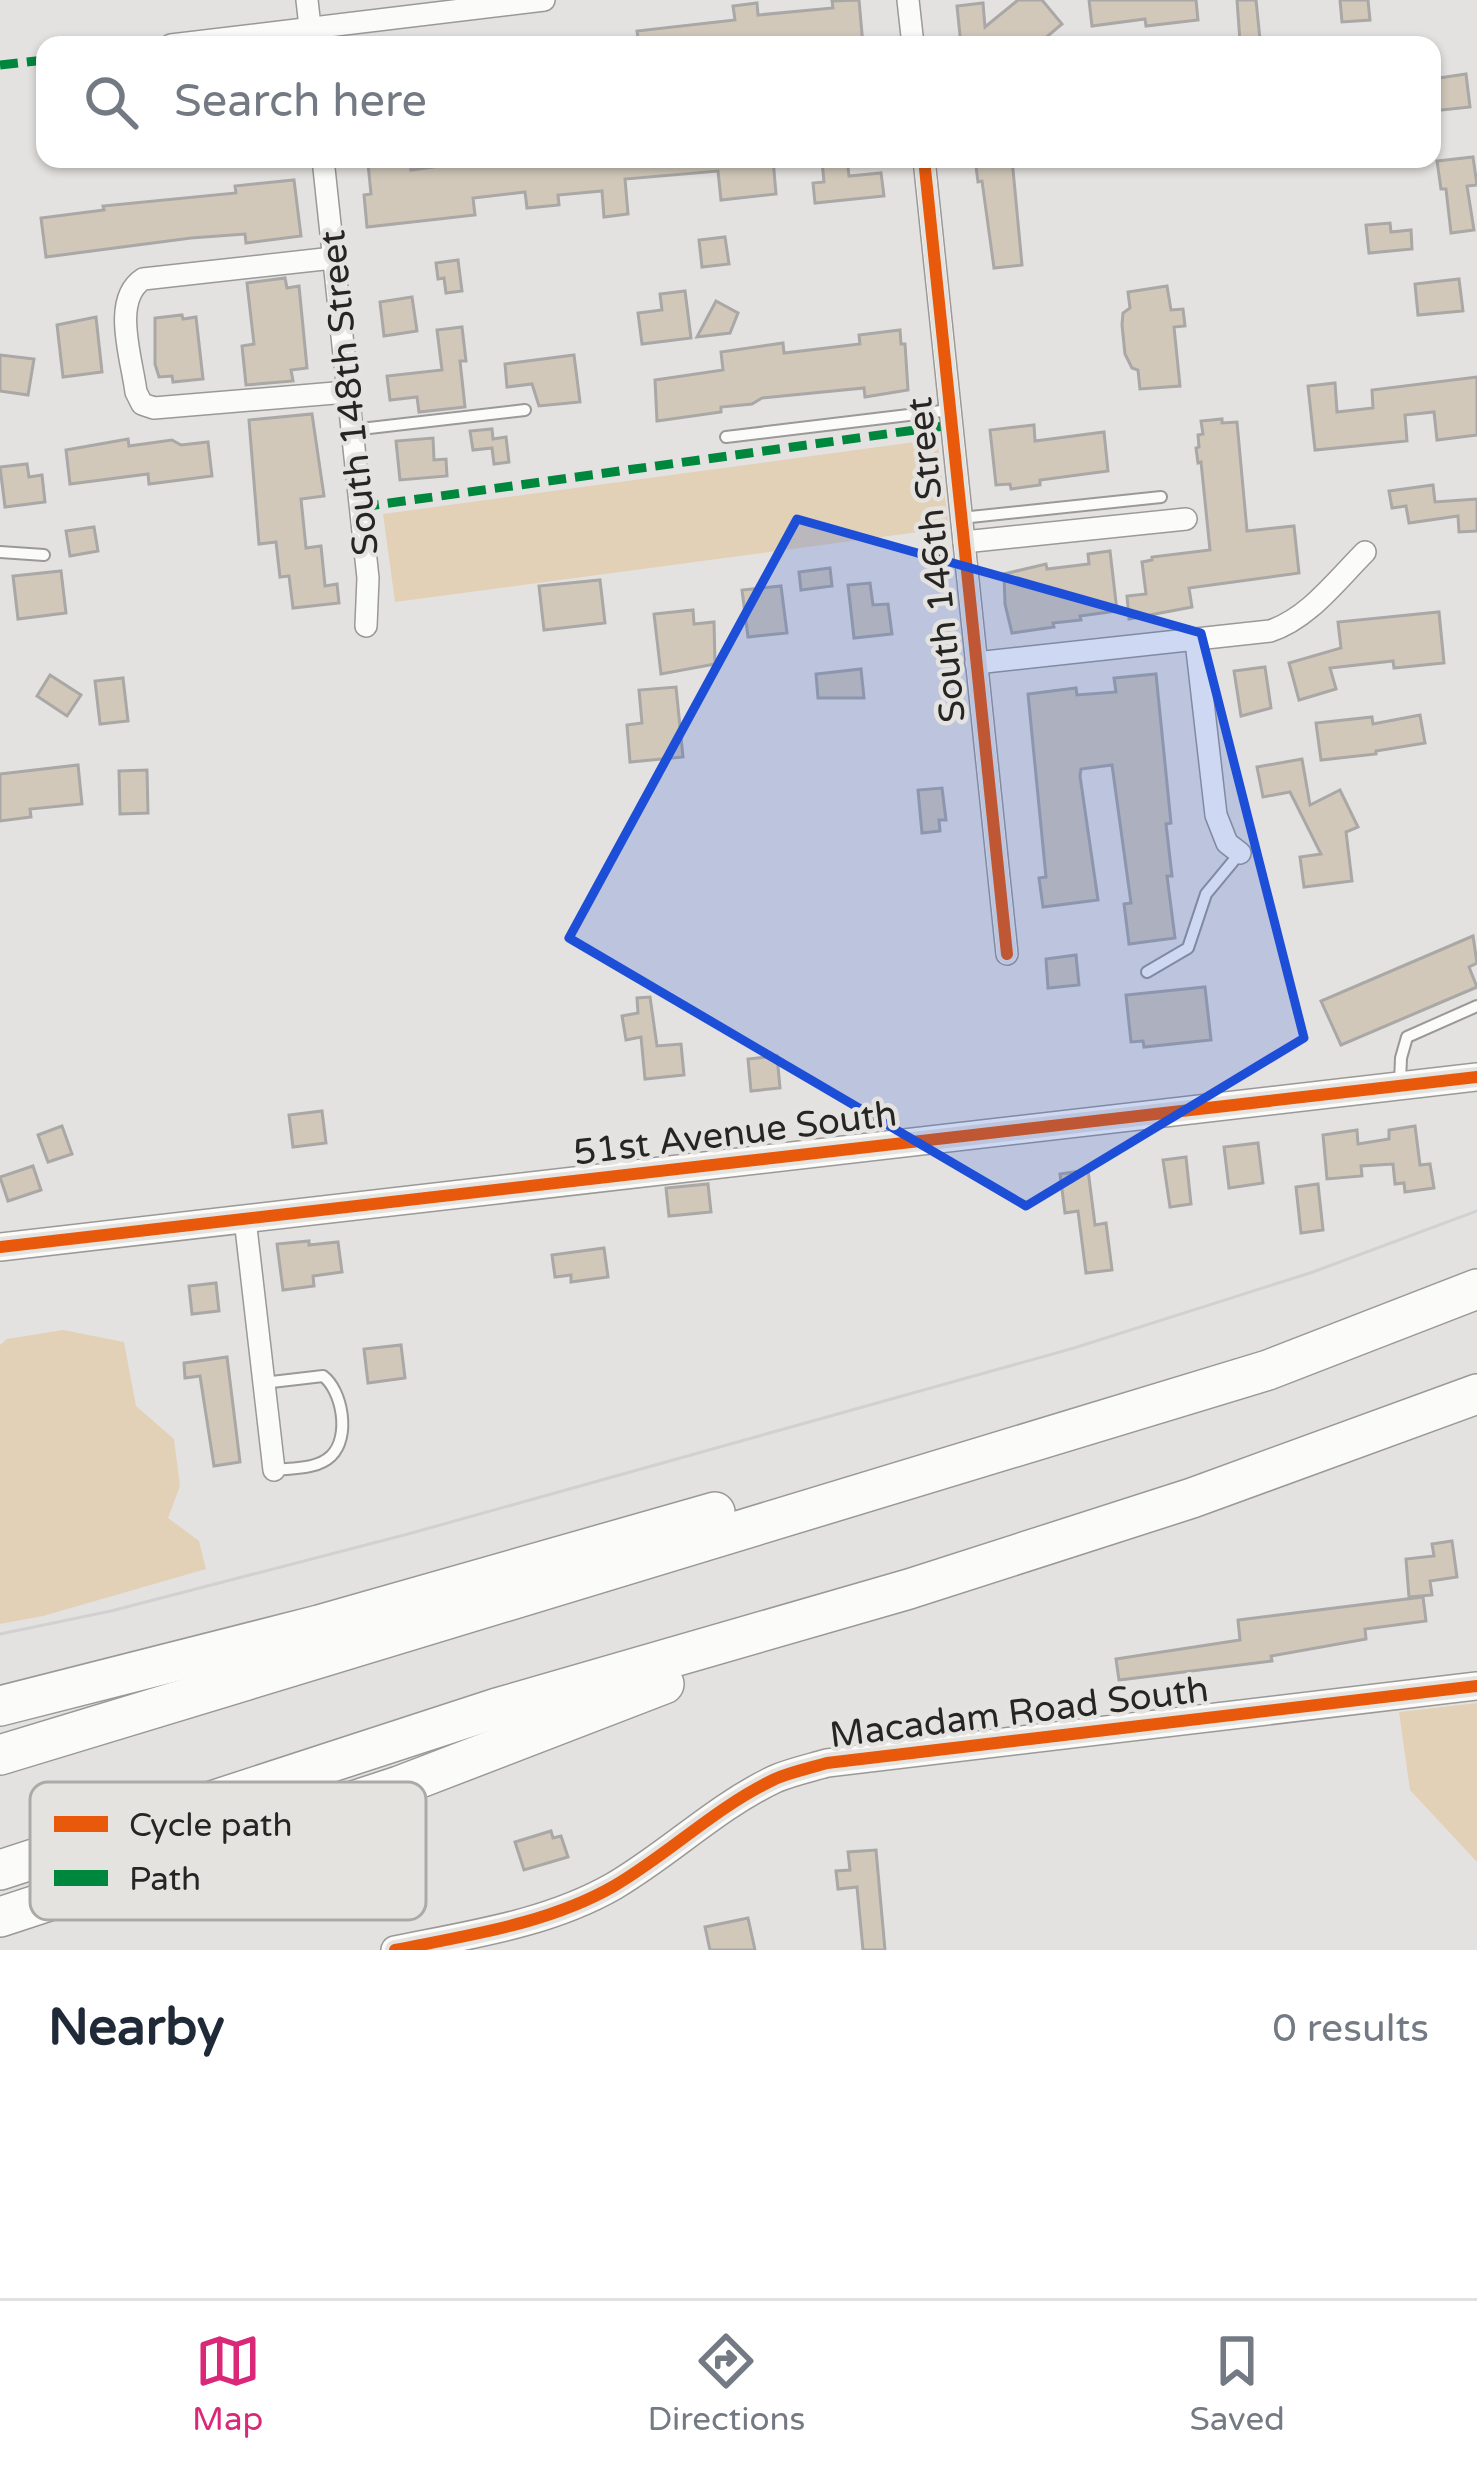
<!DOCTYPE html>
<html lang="en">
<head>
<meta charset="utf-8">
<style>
	:root { --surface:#fff; --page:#f6f6f7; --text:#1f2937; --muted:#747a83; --line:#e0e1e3; --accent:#db2777 }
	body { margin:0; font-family:"Varela Round",sans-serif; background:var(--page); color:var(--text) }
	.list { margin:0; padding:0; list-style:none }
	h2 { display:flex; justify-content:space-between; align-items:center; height:156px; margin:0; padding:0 48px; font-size:51px }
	h2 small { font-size:39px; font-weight:400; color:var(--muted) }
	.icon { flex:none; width:66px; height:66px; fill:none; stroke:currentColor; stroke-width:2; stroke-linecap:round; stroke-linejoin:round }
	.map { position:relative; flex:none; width:1477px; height:1950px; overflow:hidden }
	.search { position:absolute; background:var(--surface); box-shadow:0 3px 9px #0004; left:36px; right:36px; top:36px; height:132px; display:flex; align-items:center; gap:30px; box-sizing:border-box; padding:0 42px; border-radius:24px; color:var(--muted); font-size:45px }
	.sheet { height:348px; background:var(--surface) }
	nav { display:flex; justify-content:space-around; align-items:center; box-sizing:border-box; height:168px; border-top:3px solid var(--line); background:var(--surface); font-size:33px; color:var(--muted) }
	nav a { display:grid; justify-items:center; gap:6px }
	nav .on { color:var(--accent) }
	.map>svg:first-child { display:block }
</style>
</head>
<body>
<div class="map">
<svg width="1477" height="1950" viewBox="0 0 1477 1950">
	<rect width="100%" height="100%" fill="#e4e2e0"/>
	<g fill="#e2d1b7">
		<path d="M 937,439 L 949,528 L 395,602 L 383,514 Z"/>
		<path d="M 63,1330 L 124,1342 L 136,1406 L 174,1439 L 180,1486 L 168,1518 L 199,1541 L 206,1569 L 43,1616 L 0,1624 L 0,1345 L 7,1339 Z"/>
		<path d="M 1477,1703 L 1477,1862 L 1410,1790 L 1399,1712 Z"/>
	</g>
	<g fill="#d1c8ba" stroke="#a9a8a6" stroke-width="3">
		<path d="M 859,0 L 863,45 L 639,45 L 637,31 L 735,20 L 733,6 L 757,3 L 758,15 L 833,8 L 832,1 Z"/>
		<path d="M 1018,0 L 1042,0 L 1062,24 L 1037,45 L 961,45 L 957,6 L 983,3 L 985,27 Z"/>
		<path d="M 1089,0 L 1196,0 L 1198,20 L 1146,26 L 1145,19 L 1092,26 Z"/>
		<path d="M 1237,0 L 1256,0 L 1260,39 L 1240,41 Z"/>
		<path d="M 1340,0 L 1368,0 L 1370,20 L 1342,22 Z"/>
		<path d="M 1466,74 L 1470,107 L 1432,111 L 1432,79 Z"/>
		<path d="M 1473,157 L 1477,185 L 1467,186 L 1474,230 L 1451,233 L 1446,189 L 1441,189 L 1437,161 Z"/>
		<path d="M 410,159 L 411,170 L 489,159 L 773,159 L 776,194 L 721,200 L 718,171 L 625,179 L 628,214 L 604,217 L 602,191 L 558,195 L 559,205 L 527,208 L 525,192 L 473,198 L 475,215 L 367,227 L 364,195 L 371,194 L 368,163 Z"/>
		<path d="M 847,159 L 849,176 L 881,173 L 884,196 L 815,203 L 813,183 L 824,182 L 822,161 Z"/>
		<path d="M 975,159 L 1012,159 L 1022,265 L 994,268 L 982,181 L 978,182 Z"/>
		<path d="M 294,180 L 301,236 L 246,243 L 245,234 L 191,238 L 46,257 L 41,218 L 104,210 L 103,206 L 236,193 L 235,186 Z"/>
		<path d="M 1390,223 L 1391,232 L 1411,230 L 1412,249 L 1369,253 L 1366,225 Z"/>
		<path d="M 725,237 L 729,264 L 702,267 L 699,240 Z"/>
		<path d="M 458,260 L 462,291 L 446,293 L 444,278 L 438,279 L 436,263 Z"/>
		<path d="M 285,278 L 287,288 L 299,286 L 307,368 L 291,370 L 293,381 L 246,385 L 242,346 L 254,344 L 247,283 Z"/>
		<path d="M 1459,279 L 1463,311 L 1418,315 L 1415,284 Z"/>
		<path d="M 1167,286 L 1171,310 L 1183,309 L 1185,326 L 1174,327 L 1180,386 L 1140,389 L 1138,370 L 1132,368 L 1125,354 L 1122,325 L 1123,313 L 1130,308 L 1128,292 Z"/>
		<path d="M 685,291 L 691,338 L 642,344 L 638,313 L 662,310 L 660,294 Z"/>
		<path d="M 412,297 L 417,331 L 384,336 L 380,302 Z"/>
		<path d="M 716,301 L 738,313 L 730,333 L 697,337 Z"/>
		<path d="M 182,315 L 183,319 L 196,317 L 203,379 L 173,382 L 172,376 L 159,377 L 155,364 L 155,318 Z"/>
		<path d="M 96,317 L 102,372 L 63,377 L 57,325 Z"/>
		<path d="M 462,327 L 466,361 L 460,361 L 465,407 L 419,412 L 417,397 L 390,400 L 387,376 L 442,370 L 437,330 Z"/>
		<path d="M 900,330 L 901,344 L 905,344 L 908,390 L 865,397 L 864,388 L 762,398 L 752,404 L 721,407 L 721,412 L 657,421 L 655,380 L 723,370 L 721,352 L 783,343 L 784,353 L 860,344 L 859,335 Z"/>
		<path d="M 0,355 L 34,359 L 28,395 L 0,391 Z"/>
		<path d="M 574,355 L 580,402 L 539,406 L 532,384 L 507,387 L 505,364 Z"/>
		<path d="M 1477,377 L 1477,435 L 1437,440 L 1434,412 L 1405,415 L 1407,441 L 1315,450 L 1308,386 L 1335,383 L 1337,412 L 1373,408 L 1372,390 Z"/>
		<path d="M 312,414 L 324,496 L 301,499 L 306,548 L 321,546 L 325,586 L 337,584 L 339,603 L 293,608 L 289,576 L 280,577 L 276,542 L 259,544 L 249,420 Z"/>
		<path d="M 1222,419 L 1222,423 L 1237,422 L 1247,531 L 1294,526 L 1299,573 L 1189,588 L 1192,607 L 1129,619 L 1127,596 L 1146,594 L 1142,562 L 1152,560 L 1152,557 L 1210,550 L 1201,462 L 1198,463 L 1196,448 L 1199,447 L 1198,435 L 1203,434 L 1201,421 Z"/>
		<path d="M 1034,425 L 1035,441 L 1104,432 L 1108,471 L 1040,480 L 1040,485 L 1011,489 L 1010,484 L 996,485 L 990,430 Z"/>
		<path d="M 492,429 L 493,439 L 506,437 L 509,462 L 494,464 L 492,448 L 473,450 L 470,431 Z"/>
		<path d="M 433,438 L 434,460 L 446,459 L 447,476 L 400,480 L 396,441 Z"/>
		<path d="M 128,439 L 129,446 L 172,440 L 181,445 L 208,442 L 212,476 L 149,484 L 148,474 L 70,484 L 66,450 Z"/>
		<path d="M 27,464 L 29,477 L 42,475 L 45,502 L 5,507 L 0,467 Z"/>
		<path d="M 1433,485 L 1435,502 L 1477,499 L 1477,531 L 1459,532 L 1458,516 L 1409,523 L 1406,506 L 1392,508 L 1389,491 Z"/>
		<path d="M 94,527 L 98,551 L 70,556 L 66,531 Z"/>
		<path d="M 1110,551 L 1117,611 L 1080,616 L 1081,620 L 1053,623 L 1054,627 L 1012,633 L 1005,604 L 1004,574 L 1046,564 L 1047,569 L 1089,564 L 1088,554 Z"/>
		<path d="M 830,568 L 832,586 L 801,590 L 799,572 Z"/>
		<path d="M 61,571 L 66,613 L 18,619 L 13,576 Z"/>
		<path d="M 600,580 L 605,623 L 544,630 L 539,586 Z"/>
		<path d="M 870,583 L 873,605 L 888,604 L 892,634 L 854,638 L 848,585 Z"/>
		<path d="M 781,586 L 787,633 L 748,637 L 742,590 Z"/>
		<path d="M 693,610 L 694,624 L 714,622 L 715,664 L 661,674 L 654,614 Z"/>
		<path d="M 1439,612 L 1444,663 L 1394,668 L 1393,661 L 1330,668 L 1336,689 L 1299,700 L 1289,663 L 1341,648 L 1338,622 Z"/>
		<path d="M 1265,667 L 1271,708 L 1241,716 L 1234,671 Z"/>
		<path d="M 861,669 L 864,698 L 818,698 L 816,674 Z"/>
		<path d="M 1156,674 L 1171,823 L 1166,824 L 1172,876 L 1167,876 L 1175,938 L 1129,944 L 1124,904 L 1131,903 L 1112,765 L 1081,769 L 1080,776 L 1098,900 L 1043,907 L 1039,878 L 1046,877 L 1028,694 L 1076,688 L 1077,695 L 1116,692 L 1114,678 Z"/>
		<path d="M 50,675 L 81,695 L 67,716 L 37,696 Z"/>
		<path d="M 123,678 L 128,721 L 100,724 L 95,681 Z"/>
		<path d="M 676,687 L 683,757 L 630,762 L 627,725 L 642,723 L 639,690 Z"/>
		<path d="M 1420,715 L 1425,743 L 1376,751 L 1376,754 L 1321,760 L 1316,723 L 1372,717 L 1373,724 Z"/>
		<path d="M 1302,759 L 1310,805 L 1340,790 L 1358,827 L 1346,832 L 1352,881 L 1304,887 L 1300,857 L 1321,854 L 1290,792 L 1263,797 L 1257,767 Z"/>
		<path d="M 78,765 L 82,804 L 30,809 L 31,817 L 0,821 L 0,774 Z"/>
		<path d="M 147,770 L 148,813 L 120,814 L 119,771 Z"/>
		<path d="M 942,788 L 946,820 L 939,820 L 940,831 L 922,833 L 918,790 Z"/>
		<path d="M 1473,936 L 1477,963 L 1469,967 L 1477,987 L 1341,1045 L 1321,1001 Z"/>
		<path d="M 1076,955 L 1079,985 L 1048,988 L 1046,959 Z"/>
		<path d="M 1205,987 L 1211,1040 L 1144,1047 L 1143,1041 L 1131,1042 L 1126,995 Z"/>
		<path d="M 650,997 L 657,1046 L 681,1044 L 684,1075 L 645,1079 L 641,1037 L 626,1040 L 622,1016 L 638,1013 L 637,998 Z"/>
		<path d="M 777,1056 L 780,1088 L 751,1091 L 748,1059 Z"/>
		<path d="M 322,1111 L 326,1143 L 293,1147 L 289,1115 Z"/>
		<path d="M 62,1126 L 72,1154 L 48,1162 L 38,1135 Z"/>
		<path d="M 1415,1126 L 1420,1165 L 1430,1164 L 1434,1188 L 1405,1192 L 1404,1183 L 1395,1184 L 1393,1164 L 1361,1166 L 1362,1176 L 1327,1179 L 1323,1135 L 1357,1130 L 1358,1144 L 1389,1139 L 1389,1130 Z"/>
		<path d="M 1258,1143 L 1263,1183 L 1229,1188 L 1224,1147 Z"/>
		<path d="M 1186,1157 L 1191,1204 L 1170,1207 L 1163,1160 Z"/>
		<path d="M 33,1166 L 41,1190 L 8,1201 L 0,1177 Z"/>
		<path d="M 1088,1170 L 1095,1225 L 1106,1223 L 1112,1270 L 1086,1273 L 1078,1211 L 1065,1213 L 1060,1174 Z"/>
		<path d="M 708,1184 L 711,1212 L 669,1216 L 666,1188 Z"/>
		<path d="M 1318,1184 L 1323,1230 L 1301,1233 L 1296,1187 Z"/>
		<path d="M 309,1241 L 309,1245 L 338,1242 L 342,1272 L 313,1276 L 314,1286 L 283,1290 L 277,1244 Z"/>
		<path d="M 604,1248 L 608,1277 L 571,1282 L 571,1275 L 555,1277 L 552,1255 Z"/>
		<path d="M 216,1283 L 219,1311 L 192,1314 L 189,1286 Z"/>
		<path d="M 401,1345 L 405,1378 L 368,1383 L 364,1349 Z"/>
		<path d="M 227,1357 L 240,1462 L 214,1466 L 200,1376 L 185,1378 L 184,1363 Z"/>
		<path d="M 1452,1541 L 1457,1577 L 1430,1581 L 1432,1595 L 1409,1597 L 1406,1559 L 1434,1556 L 1432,1544 Z"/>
		<path d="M 1423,1597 L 1426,1621 L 1365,1629 L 1366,1639 L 1271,1656 L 1272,1661 L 1119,1680 L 1116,1659 L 1240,1640 L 1238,1620 Z"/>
		<path d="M 551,1831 L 553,1838 L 561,1836 L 568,1857 L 524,1870 L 515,1842 Z"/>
		<path d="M 876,1850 L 885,1950 L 863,1950 L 857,1887 L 838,1889 L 836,1871 L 850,1870 L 848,1852 Z"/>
		<path d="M 748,1918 L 755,1950 L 710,1950 L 705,1927 Z"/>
	</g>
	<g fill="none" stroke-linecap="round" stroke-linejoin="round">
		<g stroke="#9a9997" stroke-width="14">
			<g id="service">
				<path d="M 352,430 L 525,410"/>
				<path d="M 726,437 L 950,410"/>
				<path d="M 961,518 L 1161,497"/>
				<path d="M 0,552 L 44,555"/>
				<path d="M 1147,972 L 1188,948 L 1206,894 L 1240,853"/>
				<path d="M 1400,1082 L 1401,1058 L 1407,1037 L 1477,1006"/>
				<path d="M 263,1383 L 323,1376 C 342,1390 351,1437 331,1456 C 318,1469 293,1468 276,1470"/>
			</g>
		</g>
		<g stroke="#9a9997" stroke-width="24">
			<g id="minor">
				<path d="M 307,0 L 312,45"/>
				<path d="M 908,0 L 913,45"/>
				<path d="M 171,45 L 544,0"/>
				<path d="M 323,159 L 368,578 L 366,626"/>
				<path d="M 924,159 L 1007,954"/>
				<path d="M 333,258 L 143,279 C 111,300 132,359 136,392 L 142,404 L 154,408 L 347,392"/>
				<path d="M 964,542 L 1186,519"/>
				<path d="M 1196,641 L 1216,815 L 1227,843 L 1240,853"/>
				<path d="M 976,663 L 1270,631 C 1308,619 1337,580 1365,552"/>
				<path d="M 245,1219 L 274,1470"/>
			</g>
		</g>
		<g stroke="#9a9997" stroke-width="30">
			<g id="tertiary">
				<path d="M 0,1247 L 1477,1077"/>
				<path d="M 395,1950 C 468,1935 548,1924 614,1886 C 670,1853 716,1807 775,1779 C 791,1772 810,1768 827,1763 L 1477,1686"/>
			</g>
		</g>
		<g stroke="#9a9997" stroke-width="42">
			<g id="motorway">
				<path d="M 0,1706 L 319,1625 L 715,1512"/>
				<path d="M 0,1755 L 1268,1370 L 1477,1289"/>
				<path d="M 0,1870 L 497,1708 L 909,1589 L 1192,1498 L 1477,1394"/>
				<path d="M 0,1917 L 399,1786 L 664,1684"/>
			</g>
		</g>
		<use href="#service" stroke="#fbfbfa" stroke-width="10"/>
		<use href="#minor" stroke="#fbfbfa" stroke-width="21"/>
		<use href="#tertiary" stroke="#fbfbfa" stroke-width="27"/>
		<use href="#motorway" stroke="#fbfbfa" stroke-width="39"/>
		<path stroke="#d1d1d1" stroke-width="3" d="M 0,1634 L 111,1611 L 408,1534 L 1074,1348 L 1313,1272 L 1477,1211"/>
		<g stroke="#00873e" stroke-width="9" stroke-dasharray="18 9" stroke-linecap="butt">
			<path d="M 0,65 L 45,60"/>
			<path d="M 361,507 L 951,425"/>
		</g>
		<g stroke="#e5e3df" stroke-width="20">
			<g id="cycleway">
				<path d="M 924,159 L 1007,954"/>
				<path d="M 0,1247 L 1477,1077"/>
				<path d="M 395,1950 C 468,1935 548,1924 614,1886 C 670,1853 716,1807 775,1779 C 791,1772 810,1768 827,1763 L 1477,1686"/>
			</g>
		</g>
		<use href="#cycleway" stroke="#e8590c" stroke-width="12"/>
	</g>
	<path fill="#1d4ed8" fill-opacity="0.2" stroke="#1d4ed8" stroke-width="9" stroke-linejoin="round" d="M 797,519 L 1201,633 L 1304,1038 L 1026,1206 L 569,938 Z"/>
	<g text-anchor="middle" stroke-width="9" stroke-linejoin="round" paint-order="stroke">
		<g font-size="36" fill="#262524" stroke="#e5e3df">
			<text transform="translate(348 393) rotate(-96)" y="13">South 148th Street</text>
			<text transform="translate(935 560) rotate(-96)" y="13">South 146th Street</text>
			<text transform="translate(735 1132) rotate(-7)" y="13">51st Avenue South</text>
			<text transform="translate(1019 1711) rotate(-7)" y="13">Macadam Road South</text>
		</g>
	</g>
	<rect x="30" y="1782" width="396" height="138" rx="18" fill="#e5e3df" stroke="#acaaa7" stroke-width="3"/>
	<rect x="54" y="1816" width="54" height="16" fill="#e8590c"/>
	<rect x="54" y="1870" width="54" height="16" fill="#00873e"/>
	<g font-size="33" fill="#262524">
		<text x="129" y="1836">Cycle path</text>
		<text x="129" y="1890">Path</text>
	</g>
</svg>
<div class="search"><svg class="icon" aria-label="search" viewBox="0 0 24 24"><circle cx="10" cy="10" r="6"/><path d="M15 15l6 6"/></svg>Search here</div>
</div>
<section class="sheet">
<h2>Nearby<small>0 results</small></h2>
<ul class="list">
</ul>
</section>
<nav>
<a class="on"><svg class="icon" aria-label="map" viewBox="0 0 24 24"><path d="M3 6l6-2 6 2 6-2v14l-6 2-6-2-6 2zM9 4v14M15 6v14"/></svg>Map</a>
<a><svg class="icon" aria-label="directions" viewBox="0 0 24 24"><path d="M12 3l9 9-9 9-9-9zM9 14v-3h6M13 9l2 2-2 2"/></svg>Directions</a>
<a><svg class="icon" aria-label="saved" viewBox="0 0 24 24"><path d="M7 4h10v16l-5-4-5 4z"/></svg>Saved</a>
</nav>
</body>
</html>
